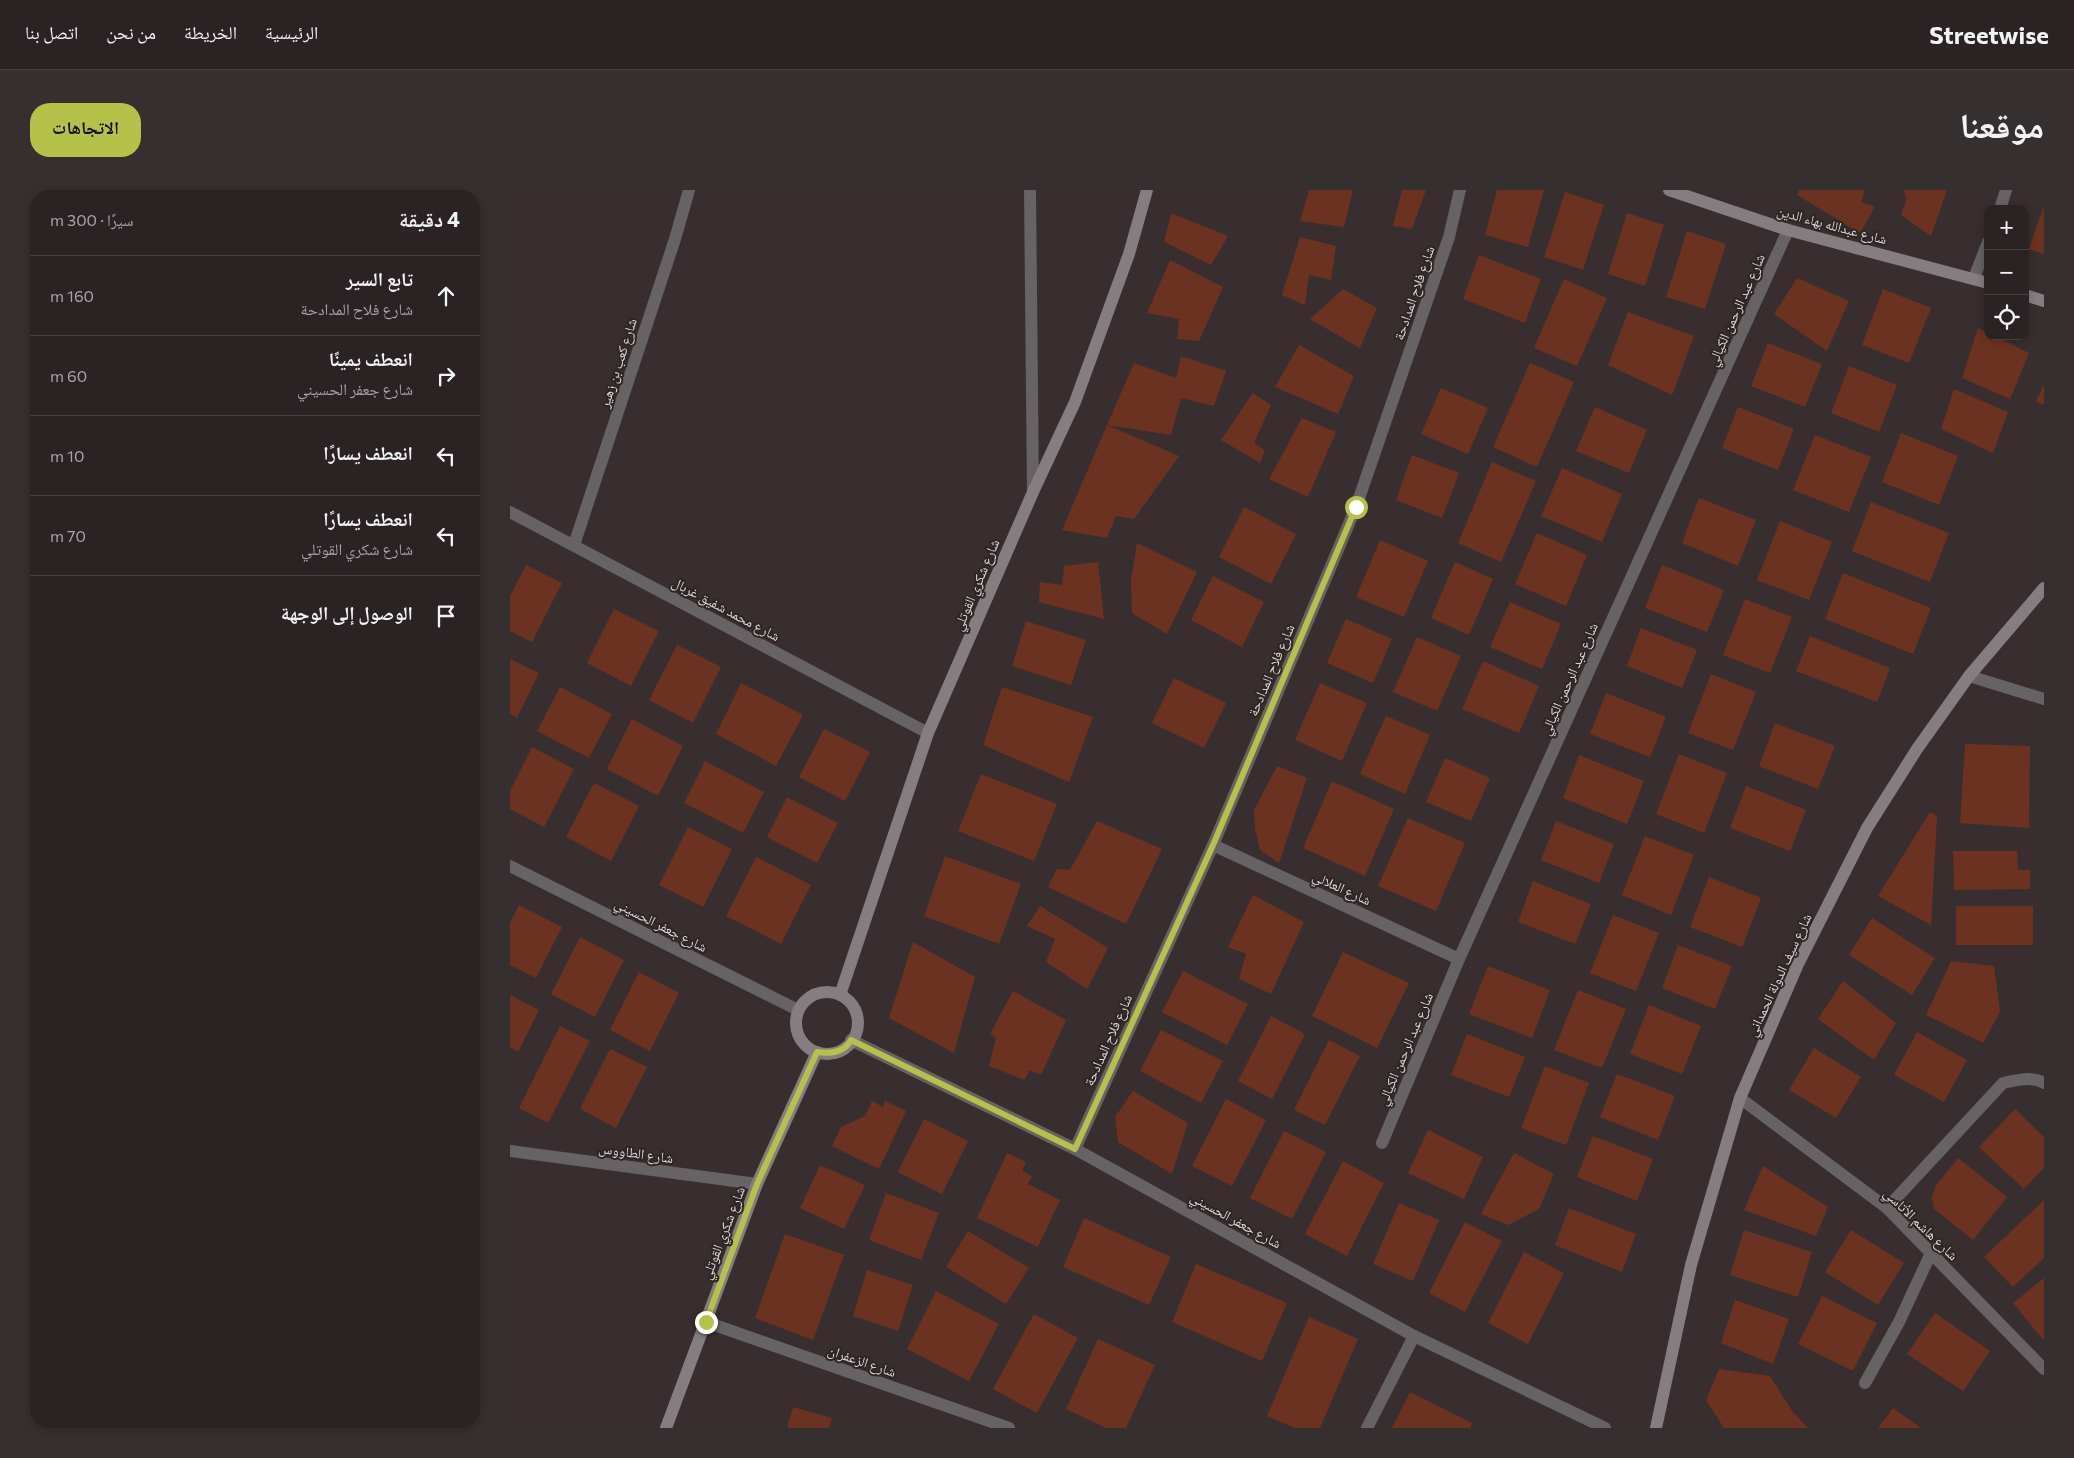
<!DOCTYPE html>
<html lang="ar">
<head>
<meta charset="utf-8">
<style>
	:root { --surface:#2a2223; --page:#362f30; --text:#f1f3f6; --muted:#a5a4a6; --line:#463f41; --accent:#b4c24a }
	body { margin:0; font-family:Commissioner,"Noto Naskh Arabic",sans-serif; background:var(--page); color:var(--text); direction:rtl }
	.controls { position:absolute; right:15px; top:15px; display:grid; overflow:hidden; border-radius:10px; box-shadow:0 2px 8px #0003 }
	.controls button { width:45px; height:45px; display:grid; place-items:center; padding:0; border:0; border-bottom:1px solid var(--line); background:var(--surface); color:var(--text); font:25px sans-serif }
	.stop { position:absolute; width:15px; height:15px; margin:-11px; border:4px solid #b4c24a; border-radius:50%; background:#fff }
	.stop.end { background:#b4c24a; border-color:#fff; box-shadow:0 1px 5px #0008 }
	.list { margin:0; padding:0; list-style:none }
	h2 { display:flex; justify-content:space-between; align-items:center; height:65px; margin:0; padding:0 20px; font-size:21px }
	h2 small { font-size:16px; font-weight:400; color:var(--muted) }
	.list li { display:grid; grid-template-columns:32px 1fr auto; gap:15px; align-items:center; box-sizing:border-box; height:80px; padding:0 20px; border-top:1px solid var(--line) }
	.list b { display:block; font-size:19px; white-space:nowrap }
	.list p { margin:0; font-size:16px; white-space:nowrap; color:var(--muted) }
	.list em { font-size:16px; font-style:normal; color:var(--muted) }
	.icon { flex:none; width:28px; height:28px; fill:none; stroke:currentColor; stroke-width:2; stroke-linecap:round; stroke-linejoin:round }
	.map { position:relative; flex:none; width:1534px; height:1238px; overflow:hidden; direction:ltr; border-radius:20px }
	header { display:flex; align-items:center; gap:30px; box-sizing:border-box; height:70px; padding:0 25px; background:var(--surface); border-bottom:1px solid var(--line) }
	header strong { font-size:24px }
	nav { display:flex; gap:28px; margin-inline-start:auto; font-size:18px }
	.intro { display:flex; align-items:center; justify-content:space-between; box-sizing:border-box; height:120px; padding:0 30px }
	h1 { margin:0; font-size:35px }
	.button { padding:12px 22px; border-radius:20px; background:var(--accent); color:#111; font-size:18px; font-weight:700 }
	main { display:flex; gap:30px; padding:0 30px }
	aside { flex:1; background:var(--surface); border-radius:20px; box-shadow:0 2px 8px #0003 }
	.map>svg:first-child { display:block }
</style>
</head>
<body>
<header>
<strong>Streetwise</strong>
<nav><a>الرئيسية</a><a>الخريطة</a><a>من نحن</a><a>اتصل بنا</a></nav>
</header>
<div class="intro"><h1>موقعنا</h1><a class="button">الاتجاهات</a></div>
<main>
<div class="map">
<svg width="1534" height="1238" viewBox="0 0 1534 1238">
	<rect width="100%" height="100%" fill="#382e2f"/>
	<g fill="#6c3221">
		<path d="M 799,0 L 843,0 L 834,37 L 790,31 Z"/>
		<path d="M 892,0 L 916,0 L 902,39 L 883,36 Z"/>
		<path d="M 987,0 L 1034,0 L 1018,57 L 975,45 Z"/>
		<path d="M 1289,0 L 1355,0 L 1351,12 L 1365,17 L 1350,43 L 1287,5 Z"/>
		<path d="M 1393,0 L 1437,0 L 1421,46 L 1391,25 L 1397,8 Z"/>
		<path d="M 1055,2 L 1094,15 L 1073,80 L 1034,67 Z"/>
		<path d="M 1534,15 L 1534,64 L 1519,59 Z"/>
		<path d="M 661,23 L 718,46 L 701,75 L 654,52 Z"/>
		<path d="M 1117,23 L 1154,35 L 1135,96 L 1098,84 Z"/>
		<path d="M 1177,41 L 1216,54 L 1195,119 L 1156,107 Z"/>
		<path d="M 790,47 L 826,56 L 821,90 L 799,85 L 795,115 L 772,105 Z"/>
		<path d="M 969,65 L 1031,89 L 1015,133 L 953,109 Z"/>
		<path d="M 660,70 L 713,97 L 689,151 L 667,149 L 669,129 L 637,123 Z"/>
		<path d="M 1287,88 L 1339,111 L 1317,161 L 1264,124 Z"/>
		<path d="M 1054,89 L 1097,108 L 1067,176 L 1024,158 Z"/>
		<path d="M 833,99 L 867,118 L 850,158 L 800,129 Z"/>
		<path d="M 1373,99 L 1421,118 L 1399,173 L 1352,155 Z"/>
		<path d="M 1118,122 L 1184,146 L 1162,205 L 1098,175 Z"/>
		<path d="M 1468,138 L 1478,143 L 1478,146 L 1485,146 L 1519,163 L 1500,209 L 1452,188 Z"/>
		<path d="M 1258,153 L 1312,174 L 1295,217 L 1241,196 Z"/>
		<path d="M 789,155 L 844,186 L 828,224 L 765,197 Z"/>
		<path d="M 671,166 L 716,181 L 704,216 L 671,208 L 661,245 L 597,235 L 624,173 L 666,188 Z"/>
		<path d="M 1020,173 L 1064,192 L 1027,277 L 983,257 Z"/>
		<path d="M 1339,176 L 1387,195 L 1369,242 L 1321,223 Z"/>
		<path d="M 1534,195 L 1534,215 L 1526,211 Z"/>
		<path d="M 931,198 L 978,218 L 958,264 L 911,244 Z"/>
		<path d="M 1444,199 L 1498,222 L 1483,263 L 1431,239 Z"/>
		<path d="M 743,203 L 761,215 L 744,253 L 755,260 L 750,273 L 711,250 Z"/>
		<path d="M 1085,217 L 1137,240 L 1119,283 L 1066,261 Z"/>
		<path d="M 1228,217 L 1284,239 L 1268,280 L 1212,258 Z"/>
		<path d="M 792,228 L 826,242 L 798,307 L 759,289 Z"/>
		<path d="M 597,235 L 669,266 L 624,329 L 606,326 L 597,348 L 552,340 Z"/>
		<path d="M 1391,243 L 1448,266 L 1429,315 L 1372,292 Z"/>
		<path d="M 1305,245 L 1361,267 L 1339,322 L 1283,300 Z"/>
		<path d="M 902,265 L 949,283 L 932,328 L 886,310 Z"/>
		<path d="M 982,272 L 1026,291 L 991,372 L 948,353 Z"/>
		<path d="M 1052,278 L 1112,304 L 1092,352 L 1031,326 Z"/>
		<path d="M 1189,308 L 1246,330 L 1228,376 L 1172,353 Z"/>
		<path d="M 1361,312 L 1439,343 L 1420,392 L 1342,361 Z"/>
		<path d="M 734,317 L 786,344 L 761,394 L 709,367 Z"/>
		<path d="M 1270,331 L 1322,352 L 1299,410 L 1247,390 Z"/>
		<path d="M 1027,343 L 1077,365 L 1056,416 L 1005,394 Z"/>
		<path d="M 870,350 L 918,371 L 894,427 L 846,407 Z"/>
		<path d="M 627,353 L 687,382 L 657,444 L 622,423 L 621,390 Z"/>
		<path d="M 588,372 L 594,429 L 529,412 L 530,392 L 552,395 L 554,376 Z"/>
		<path d="M 945,372 L 983,389 L 959,445 L 921,428 Z"/>
		<path d="M 16,375 L 52,393 L 22,452 L 0,441 L 0,406 Z"/>
		<path d="M 1152,375 L 1214,400 L 1197,442 L 1135,418 Z"/>
		<path d="M 1333,383 L 1421,418 L 1403,464 L 1315,429 Z"/>
		<path d="M 703,386 L 754,412 L 732,457 L 681,430 Z"/>
		<path d="M 1235,409 L 1282,427 L 1260,483 L 1213,465 Z"/>
		<path d="M 1000,412 L 1051,434 L 1032,479 L 980,457 Z"/>
		<path d="M 104,419 L 149,441 L 121,496 L 77,473 Z"/>
		<path d="M 836,429 L 882,449 L 863,493 L 817,473 Z"/>
		<path d="M 516,431 L 576,450 L 561,495 L 502,476 Z"/>
		<path d="M 1131,438 L 1187,460 L 1172,498 L 1117,476 Z"/>
		<path d="M 1300,446 L 1380,478 L 1367,512 L 1286,481 Z"/>
		<path d="M 907,447 L 951,466 L 927,521 L 883,502 Z"/>
		<path d="M 167,455 L 211,477 L 183,533 L 139,510 Z"/>
		<path d="M 0,469 L 29,483 L 7,528 L 0,524 Z"/>
		<path d="M 973,471 L 1029,496 L 1009,543 L 952,519 Z"/>
		<path d="M 1201,484 L 1246,502 L 1223,560 L 1178,543 Z"/>
		<path d="M 664,488 L 716,513 L 694,558 L 642,533 Z"/>
		<path d="M 231,493 L 293,525 L 266,576 L 206,544 Z"/>
		<path d="M 810,493 L 857,513 L 832,571 L 785,550 Z"/>
		<path d="M 50,497 L 102,524 L 79,568 L 27,541 Z"/>
		<path d="M 492,497 L 583,527 L 559,592 L 473,555 Z"/>
		<path d="M 1096,503 L 1156,527 L 1140,567 L 1080,544 Z"/>
		<path d="M 876,526 L 920,545 L 895,604 L 850,584 Z"/>
		<path d="M 122,529 L 173,556 L 148,606 L 97,579 Z"/>
		<path d="M 1265,533 L 1325,556 L 1308,599 L 1249,576 Z"/>
		<path d="M 314,539 L 360,562 L 335,611 L 289,587 Z"/>
		<path d="M 1455,554 L 1520,556 L 1519,638 L 1450,633 Z"/>
		<path d="M 22,557 L 64,579 L 34,637 L 0,619 L 0,601 Z"/>
		<path d="M 1169,564 L 1217,583 L 1194,643 L 1146,624 Z"/>
		<path d="M 1069,565 L 1134,591 L 1117,634 L 1053,608 Z"/>
		<path d="M 935,568 L 980,588 L 961,631 L 916,612 Z"/>
		<path d="M 195,571 L 254,602 L 233,643 L 174,613 Z"/>
		<path d="M 767,576 L 797,588 L 769,673 L 750,660 L 745,639 L 744,620 Z"/>
		<path d="M 471,584 L 547,614 L 524,671 L 448,641 Z"/>
		<path d="M 822,591 L 884,619 L 855,686 L 793,658 Z"/>
		<path d="M 84,593 L 129,616 L 101,671 L 56,647 Z"/>
		<path d="M 1236,596 L 1296,620 L 1280,661 L 1220,638 Z"/>
		<path d="M 277,607 L 328,633 L 307,673 L 257,647 Z"/>
		<path d="M 1420,622 L 1427,626 L 1421,735 L 1368,706 Z"/>
		<path d="M 898,628 L 955,653 L 926,721 L 868,696 Z"/>
		<path d="M 587,631 L 652,659 L 616,734 L 538,697 L 547,679 L 560,680 Z"/>
		<path d="M 1046,631 L 1104,654 L 1089,693 L 1031,670 Z"/>
		<path d="M 178,637 L 222,659 L 193,717 L 149,695 Z"/>
		<path d="M 1135,646 L 1184,665 L 1161,725 L 1112,705 Z"/>
		<path d="M 1443,661 L 1507,661 L 1508,680 L 1520,680 L 1520,699 L 1444,700 Z"/>
		<path d="M 435,666 L 511,694 L 489,754 L 414,726 Z"/>
		<path d="M 246,667 L 301,695 L 271,754 L 216,726 Z"/>
		<path d="M 1199,687 L 1251,708 L 1232,757 L 1180,737 Z"/>
		<path d="M 1023,691 L 1081,714 L 1065,754 L 1008,732 Z"/>
		<path d="M 743,705 L 794,732 L 761,804 L 729,789 L 736,764 L 718,757 Z"/>
		<path d="M 9,715 L 52,737 L 26,788 L 0,775 L 0,733 Z"/>
		<path d="M 530,716 L 598,758 L 577,799 L 536,772 L 545,749 L 517,736 Z"/>
		<rect x="1446" y="716" width="77" height="39"/>
		<path d="M 1103,725 L 1149,743 L 1126,801 L 1080,783 Z"/>
		<path d="M 1362,728 L 1425,768 L 1402,805 L 1339,765 Z"/>
		<path d="M 70,747 L 114,770 L 85,827 L 41,804 Z"/>
		<path d="M 403,752 L 465,787 L 444,863 L 379,828 Z"/>
		<path d="M 1168,755 L 1222,776 L 1205,819 L 1152,798 Z"/>
		<path d="M 833,762 L 899,793 L 867,858 L 802,826 Z"/>
		<path d="M 1441,771 L 1484,776 L 1490,822 L 1473,853 L 1416,825 Z"/>
		<path d="M 978,776 L 1040,800 L 1022,848 L 959,824 Z"/>
		<path d="M 673,781 L 738,814 L 717,855 L 652,822 Z"/>
		<path d="M 129,782 L 169,803 L 140,861 L 100,840 Z"/>
		<path d="M 1333,791 L 1386,833 L 1364,870 L 1308,829 Z"/>
		<path d="M 1068,800 L 1116,819 L 1092,878 L 1044,860 Z"/>
		<path d="M 503,801 L 556,830 L 531,885 L 520,880 L 514,890 L 479,876 L 486,848 L 480,844 Z"/>
		<path d="M 0,805 L 29,820 L 8,862 L 0,857 Z"/>
		<path d="M 1139,815 L 1191,836 L 1172,884 L 1120,864 Z"/>
		<path d="M 761,826 L 795,844 L 762,909 L 728,891 Z"/>
		<path d="M 50,836 L 80,851 L 38,933 L 9,918 Z"/>
		<path d="M 651,840 L 713,871 L 691,913 L 630,881 Z"/>
		<path d="M 1407,842 L 1457,870 L 1434,912 L 1384,885 Z"/>
		<path d="M 957,844 L 1015,867 L 999,907 L 941,885 Z"/>
		<path d="M 819,850 L 850,866 L 815,935 L 784,920 Z"/>
		<path d="M 1304,858 L 1351,887 L 1326,928 L 1279,900 Z"/>
		<path d="M 100,859 L 137,877 L 106,938 L 70,919 Z"/>
		<path d="M 1035,876 L 1079,893 L 1056,955 L 1011,938 Z"/>
		<path d="M 1107,884 L 1165,906 L 1148,950 L 1090,927 Z"/>
		<path d="M 623,901 L 678,933 L 662,984 L 608,952 L 605,927 Z"/>
		<path d="M 716,909 L 756,930 L 722,996 L 682,976 Z"/>
		<path d="M 362,911 L 373,917 L 375,911 L 396,921 L 369,979 L 322,956 L 331,937 L 355,926 Z"/>
		<path d="M 1505,919 L 1534,947 L 1534,978 L 1514,999 L 1469,957 Z"/>
		<path d="M 414,929 L 458,951 L 432,1004 L 388,982 Z"/>
		<path d="M 918,940 L 973,967 L 954,1009 L 898,983 Z"/>
		<path d="M 774,941 L 816,962 L 782,1029 L 740,1008 Z"/>
		<path d="M 1083,946 L 1143,969 L 1127,1011 L 1067,987 Z"/>
		<path d="M 497,963 L 516,972 L 512,981 L 522,986 L 518,994 L 550,1010 L 528,1057 L 467,1028 Z"/>
		<path d="M 1004,963 L 1044,984 L 1029,1019 L 998,1035 L 971,1024 Z"/>
		<path d="M 1448,968 L 1497,1007 L 1463,1050 L 1424,1019 L 1422,1008 L 1425,997 Z"/>
		<path d="M 833,971 L 874,993 L 837,1066 L 795,1044 Z"/>
		<path d="M 310,975 L 355,995 L 334,1039 L 290,1018 Z"/>
		<path d="M 1253,976 L 1318,1017 L 1306,1046 L 1234,1020 Z"/>
		<path d="M 376,1003 L 429,1023 L 411,1070 L 359,1050 Z"/>
		<path d="M 1534,1010 L 1534,1068 L 1503,1097 L 1474,1067 Z"/>
		<path d="M 889,1013 L 929,1030 L 903,1091 L 863,1074 Z"/>
		<path d="M 1059,1018 L 1126,1044 L 1112,1082 L 1045,1055 Z"/>
		<path d="M 574,1028 L 661,1067 L 639,1115 L 553,1077 Z"/>
		<path d="M 955,1032 L 992,1051 L 955,1122 L 919,1103 Z"/>
		<path d="M 1234,1040 L 1302,1062 L 1288,1107 L 1220,1085 Z"/>
		<path d="M 1341,1040 L 1394,1073 L 1368,1115 L 1315,1082 Z"/>
		<path d="M 458,1041 L 519,1078 L 496,1114 L 436,1077 Z"/>
		<path d="M 275,1044 L 334,1065 L 303,1150 L 245,1128 Z"/>
		<path d="M 1014,1062 L 1054,1083 L 1018,1154 L 978,1133 Z"/>
		<path d="M 686,1074 L 777,1113 L 752,1171 L 662,1132 Z"/>
		<path d="M 357,1080 L 403,1095 L 388,1141 L 343,1126 Z"/>
		<path d="M 1534,1088 L 1534,1151 L 1503,1113 Z"/>
		<path d="M 426,1101 L 489,1134 L 459,1191 L 397,1159 Z"/>
		<path d="M 1312,1106 L 1367,1133 L 1343,1181 L 1288,1154 Z"/>
		<path d="M 1225,1110 L 1279,1129 L 1263,1174 L 1211,1153 Z"/>
		<path d="M 1425,1123 L 1480,1161 L 1453,1201 L 1397,1164 Z"/>
		<path d="M 524,1124 L 568,1148 L 527,1223 L 483,1199 Z"/>
		<path d="M 799,1127 L 848,1149 L 810,1238 L 785,1238 L 757,1226 Z"/>
		<path d="M 588,1149 L 645,1175 L 616,1238 L 596,1238 L 556,1219 Z"/>
		<path d="M 1209,1179 L 1260,1186 L 1282,1221 L 1298,1238 L 1214,1238 L 1196,1210 Z"/>
		<path d="M 900,1202 L 962,1233 L 960,1238 L 882,1238 Z"/>
		<path d="M 283,1217 L 322,1228 L 319,1238 L 277,1238 Z"/>
		<path d="M 1383,1218 L 1411,1238 L 1368,1238 Z"/>
	</g>
	<g fill="none" stroke-linecap="round" stroke-linejoin="round">
		<g stroke="#676264" stroke-width="12">
			<path d="M 520,0 L 523,302"/>
			<path d="M 1490,19 L 1496,0"/>
			<path d="M 1464,88 L 1478,52"/>
			<path d="M 0,322 L 418,543"/>
			<path d="M 64,355 L 165,49 L 179,0"/>
			<path d="M 1459,486 L 1534,509"/>
			<path d="M 703,655 L 949,769"/>
			<path d="M 0,676 L 288,820"/>
			<path d="M 341,850 L 565,959 L 904,1146 L 1095,1238"/>
			<path d="M 1230,908 L 1377,1018 L 1534,1179"/>
			<path d="M 872,953 L 949,769 L 1278,40"/>
			<path d="M 565,959 L 703,655 L 846,317 L 939,47 L 950,0"/>
			<path d="M 0,961 L 247,994"/>
			<path d="M 1377,1018 L 1493,893 C 1506,890 1522,886 1534,893"/>
			<path d="M 196,1132 L 499,1238"/>
			<path d="M 1355,1193 L 1389,1132 L 1421,1063"/>
			<path d="M 857,1238 L 904,1146"/>
		</g>
		<g stroke="#857d7f" stroke-width="12">
			<path d="M 1159,0 L 1278,40 L 1478,93"/>
			<path d="M 1515,105 L 1534,111"/>
			<circle cx="317" cy="833" r="31"/>
			<path d="M 330,805 L 418,543 L 523,302 L 565,212 L 619,64 L 637,0"/>
			<path d="M 156,1238 L 247,994 L 307,862"/>
			<path d="M 1146,1238 L 1181,1075 L 1230,908 L 1288,774 L 1357,638 L 1407,559 L 1459,486 L 1534,398"/>
		</g>
	</g>
	<g fill="none" stroke-linecap="round" stroke-linejoin="round">
		<path stroke="#b4c24a" stroke-width="6" d="M 196,1132 L 247,994 L 307,862 C 320,864 334,863 341,850 L 565,959 L 703,655 L 846,317"/>
	</g>
	<g text-anchor="middle" stroke-width="4" stroke-linejoin="round" paint-order="stroke">
		<g font-size="14" fill="#ded7d7" stroke="#2e2525">
			<text transform="translate(1322 35) rotate(15)" y="5">شارع عبدالله بهاء الدين</text>
			<text transform="translate(904 103) rotate(-71)" y="5">شارع فلاح المدادحة</text>
			<text transform="translate(1226 120) rotate(-66)" y="5">شارع عبد الرحمن الكيالي</text>
			<text transform="translate(108 173) rotate(-72)" y="5">شارع كعب بن زهير</text>
			<text transform="translate(466 395) rotate(-67)" y="5">شارع شكري القوتلي</text>
			<text transform="translate(216 419) rotate(28)" y="5">شارع محمد شفيق غربال</text>
			<text transform="translate(761 480) rotate(-67)" y="5">شارع فلاح المدادحة</text>
			<text transform="translate(1059 489) rotate(-66)" y="5">شارع عبد الرحمن الكيالي</text>
			<text transform="translate(832 698) rotate(25)" y="5">شارع العلالي</text>
			<text transform="translate(151 735) rotate(27)" y="5">شارع جعفر الحسيني</text>
			<text transform="translate(1269 785) rotate(-65)" y="5">شارع سيف الدولة الحمداني</text>
			<text transform="translate(598 850) rotate(-66)" y="5">شارع فلاح المدادحة</text>
			<text transform="translate(895 859) rotate(-67)" y="5">شارع عبد الرحمن الكيالي</text>
			<text transform="translate(126 963) rotate(8)" y="5">شارع الطاووس</text>
			<text transform="translate(726 1030) rotate(29)" y="5">شارع جعفر الحسيني</text>
			<text transform="translate(1411 1034) rotate(44)" y="5">شارع هاشم الأتاسي</text>
			<text transform="translate(213 1043) rotate(-69)" y="5">شارع شكري القوتلي</text>
			<text transform="translate(352 1171) rotate(19)" y="5">شارع الزعفران</text>
		</g>
	</g>
</svg>
<div class="controls">
<button>+</button>
<button>−</button>
<button><svg class="icon" aria-label="locate" viewBox="0 0 24 24"><circle cx="12" cy="12" r="6"/><path d="M12 2v4M12 18v4M2 12h4M18 12h4"/></svg></button>
</div>
<div class="stop" style="left:846px;top:317px"></div>
<div class="stop end" style="left:196px;top:1132px"></div>
</div>
<aside>
<h2>4 دقيقة<small>سيرًا · 300 m</small></h2>
<ul class="list">
<li><svg class="icon" aria-label="ahead" viewBox="0 0 24 24"><path d="M12 20V5M6 11l6-6 6 6"/></svg><div><b>تابع السير</b><p>شارع فلاح المدادحة</p></div><em>160 m</em></li>
<li><svg class="icon" aria-label="right" viewBox="0 0 24 24"><path d="M7 20v-9h11M14 6l5 5-5 5"/></svg><div><b>انعطف يمينًا</b><p>شارع جعفر الحسيني</p></div><em>60 m</em></li>
<li><svg class="icon" aria-label="left" viewBox="0 0 24 24"><path d="M17 20v-9H6M10 6l-5 5 5 5"/></svg><div><b>انعطف يسارًا</b></div><em>10 m</em></li>
<li><svg class="icon" aria-label="left" viewBox="0 0 24 24"><path d="M17 20v-9H6M10 6l-5 5 5 5"/></svg><div><b>انعطف يسارًا</b><p>شارع شكري القوتلي</p></div><em>70 m</em></li>
<li><svg class="icon" aria-label="arrive" viewBox="0 0 24 24"><path d="M6 21V4h12l-3 4 3 4H6"/></svg><div><b>الوصول إلى الوجهة</b></div></li>
</ul>
</aside>
</main>
</body>
</html>
